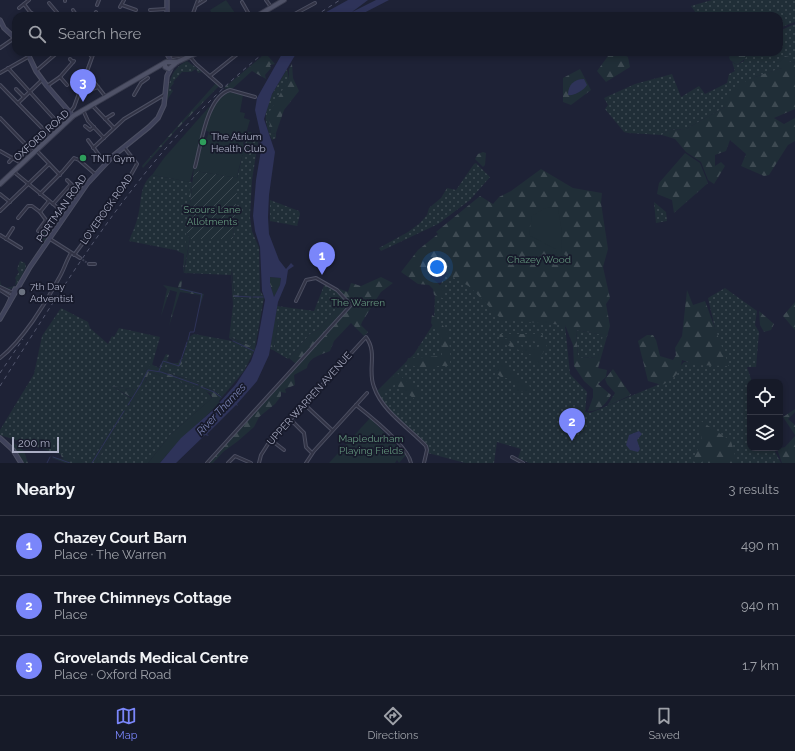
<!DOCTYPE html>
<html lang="en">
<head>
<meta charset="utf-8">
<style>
	:root { --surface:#161a28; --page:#1f2330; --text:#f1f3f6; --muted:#9ea1a8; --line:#353845; --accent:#7a86fa }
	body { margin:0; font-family:Raleway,sans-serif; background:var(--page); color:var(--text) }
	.controls { position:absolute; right:12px; bottom:12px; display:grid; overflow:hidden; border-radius:8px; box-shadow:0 2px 6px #0003 }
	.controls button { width:36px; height:36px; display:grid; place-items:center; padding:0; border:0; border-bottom:1px solid var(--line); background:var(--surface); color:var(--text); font:20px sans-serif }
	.scale { position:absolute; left:12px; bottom:10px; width:47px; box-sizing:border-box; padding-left:4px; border:2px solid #abaec4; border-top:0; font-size:11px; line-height:14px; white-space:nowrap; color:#abaec4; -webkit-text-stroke:3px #171a2b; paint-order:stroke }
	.you { position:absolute; left:437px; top:267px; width:14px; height:14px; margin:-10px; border:3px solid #fff; border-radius:50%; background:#1a73e8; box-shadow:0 0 0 6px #1a73e833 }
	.badge { display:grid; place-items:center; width:26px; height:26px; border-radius:50%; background:var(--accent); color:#fff; font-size:13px; font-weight:700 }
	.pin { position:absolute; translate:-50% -33px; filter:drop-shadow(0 1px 2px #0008) }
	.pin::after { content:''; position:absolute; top:21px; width:14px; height:12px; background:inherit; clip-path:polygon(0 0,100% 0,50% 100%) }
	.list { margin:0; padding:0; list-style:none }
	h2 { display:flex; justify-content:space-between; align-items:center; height:52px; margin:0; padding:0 16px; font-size:17px }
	h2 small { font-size:13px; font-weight:400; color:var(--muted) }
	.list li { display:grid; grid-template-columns:26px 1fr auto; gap:12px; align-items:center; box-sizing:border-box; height:60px; padding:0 16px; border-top:1px solid var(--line) }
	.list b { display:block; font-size:15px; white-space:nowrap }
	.list p { margin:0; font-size:13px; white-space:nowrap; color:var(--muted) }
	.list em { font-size:13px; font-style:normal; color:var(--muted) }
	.icon { flex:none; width:22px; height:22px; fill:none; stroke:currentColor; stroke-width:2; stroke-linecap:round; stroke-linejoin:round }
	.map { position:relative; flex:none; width:795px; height:463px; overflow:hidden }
	.search { position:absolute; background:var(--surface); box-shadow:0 2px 6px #0003; left:12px; right:12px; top:12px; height:44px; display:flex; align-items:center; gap:10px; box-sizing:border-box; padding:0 14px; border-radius:12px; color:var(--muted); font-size:15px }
	.sheet { height:232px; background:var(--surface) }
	nav { display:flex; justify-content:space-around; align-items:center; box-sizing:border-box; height:56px; border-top:1px solid var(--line); background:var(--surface); font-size:11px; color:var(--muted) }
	nav a { display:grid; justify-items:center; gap:2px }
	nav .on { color:var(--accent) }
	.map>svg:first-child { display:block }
</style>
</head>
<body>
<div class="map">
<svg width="795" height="463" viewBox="0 0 795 463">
	<defs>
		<pattern id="grass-dots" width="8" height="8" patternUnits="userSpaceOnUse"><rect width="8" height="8" fill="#202e37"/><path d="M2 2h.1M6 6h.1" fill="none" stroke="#3e4a52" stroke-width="1.8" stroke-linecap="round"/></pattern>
		<pattern id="forest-firs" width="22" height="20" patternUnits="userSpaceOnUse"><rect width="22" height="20" fill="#202e37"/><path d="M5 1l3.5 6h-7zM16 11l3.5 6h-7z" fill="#3e4a52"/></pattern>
		<pattern id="garden-furrows" width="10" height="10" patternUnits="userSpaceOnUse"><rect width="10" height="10" fill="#202e37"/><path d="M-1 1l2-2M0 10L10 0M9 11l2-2" fill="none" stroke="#3e4a52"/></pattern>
	</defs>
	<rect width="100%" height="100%" fill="#1e2236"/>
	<g fill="url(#grass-dots)">
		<path d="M 712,0 L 795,0 L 795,22 L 779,28 L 779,16 L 698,16 L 691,6 Z"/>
		<path d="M 795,24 L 795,63 L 787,61 L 782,68 L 755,77 L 725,107 L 686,129 L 669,130 L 662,135 L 628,133 L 624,132 L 605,109 L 608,105 L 604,98 L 635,84 L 672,74 L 681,97 L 699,86 L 705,94 L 727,83 L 729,74 L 735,71 L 732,62 L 737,65 L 744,61 L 746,52 L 779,52 L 779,31 Z"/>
		<path d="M 187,61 L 202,72 L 198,73 L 196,69 L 191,72 L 182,72 L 173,82 L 174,83 L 170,88 L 173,91 L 167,100 C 169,83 170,69 187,61 Z"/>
		<path d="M 287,69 L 289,79 L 269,118 L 271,134 L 276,133 L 276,138 L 272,140 C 257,109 272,96 287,69 Z"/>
		<path d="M 248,132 L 251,132 L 253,135 L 259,136 L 252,180 L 250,217 L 252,231 L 259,248 L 260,291 L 264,297 L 255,348 L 230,337 L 234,297 L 247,296 L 234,295 L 232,269 L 231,275 L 184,273 L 190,239 L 233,239 L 237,178 Z"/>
		<path d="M 476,163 L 490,177 L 470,200 L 438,224 L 381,251 L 379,248 L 408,232 L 420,223 L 427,215 L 429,208 L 441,198 L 447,188 L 456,190 L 474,164 Z"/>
		<path d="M 152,175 L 192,182 L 185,252 L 129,241 C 132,233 136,225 138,216 C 142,201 139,186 152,175 Z"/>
		<path d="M 270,200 L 299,211 L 300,214 L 297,226 L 270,221 Z"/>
		<path d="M 654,202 L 666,212 L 667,221 L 656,223 Z"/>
		<path d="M 20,261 L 25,263 L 26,267 C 20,278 15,296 0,286 L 0,280 L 1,285 L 7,288 L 15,286 L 16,280 L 15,278 L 19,272 L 17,269 Z"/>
		<path d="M 456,271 L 565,325 L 570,374 L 587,392 L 585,412 L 590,413 L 667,381 L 684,362 L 726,364 L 722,359 L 708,298 L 725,288 L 757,311 L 755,325 L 759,332 L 756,367 L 747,367 L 752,382 L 750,382 L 750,448 L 773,448 L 781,463 L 529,463 L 518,458 L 521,449 L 497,442 L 494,463 L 465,463 L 428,453 L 426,446 L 379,400 L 376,392 L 414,354 L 434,323 L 435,294 L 446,275 Z"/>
		<path d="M 325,283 L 336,289 L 344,300 L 319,329 L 310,334 L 288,359 L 273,350 L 278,324 L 275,317 L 277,306 L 314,311 Z"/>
		<path d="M 61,308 L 88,322 L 90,328 L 108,344 L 112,336 L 114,337 L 119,328 L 160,337 L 152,365 L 146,368 L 137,390 L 112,386 L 132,399 L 127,405 L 130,406 L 146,381 L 149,372 L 196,387 L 200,383 C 188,378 175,376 163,371 L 165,363 L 176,368 L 182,360 L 189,337 L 194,334 L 232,341 L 254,351 L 244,371 L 222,397 L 215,391 L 202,386 L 212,398 L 171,434 L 148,463 L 96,463 L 116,427 L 114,425 L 91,463 L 86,463 L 0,435 L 0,430 L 34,374 L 42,336 Z"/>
		<path d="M 576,330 L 604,335 L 598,357 L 578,358 Z"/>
	</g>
	<g fill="url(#forest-firs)" fill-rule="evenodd">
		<path d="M 267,52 L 271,52 L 268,56 L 275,64 L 270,65 L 271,68 L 265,75 L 266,79 L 252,71 L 231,90 L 224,88 Z"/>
		<path d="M 611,52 L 618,52 L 628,57 L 630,67 L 606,82 L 597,71 Z"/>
		<path d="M 733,52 L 746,52 L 746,58 L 737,65 L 730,60 L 729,57 Z"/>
		<path d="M 785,56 L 789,57 L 788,61 L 795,63 L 795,109 L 774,118 L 784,124 L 795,118 L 795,141 L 788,145 L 769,175 L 764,176 L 741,166 L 746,154 L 730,140 L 726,151 L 715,155 L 715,166 L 721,162 L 725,166 L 714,184 L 708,180 L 701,162 L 686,152 L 675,139 L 662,135 L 669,130 L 686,129 L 725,107 L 723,102 C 735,81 761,75 782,68 L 780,62 Z"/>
		<path d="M 292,64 L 293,78 L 299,91 L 284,110 L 276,133 L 271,134 L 269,118 L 267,116 L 289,79 L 289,69 Z"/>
		<path d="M 580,69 L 591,90 L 571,105 L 563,102 L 563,78 Z"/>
		<path d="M 216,83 L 219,86 L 176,130 L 143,168 L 142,166 Z"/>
		<path d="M 483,152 L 486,153 L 485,165 L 483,167 L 475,159 L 478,154 Z"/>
		<path d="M 685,153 L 700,163 L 708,183 L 674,213 L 672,200 L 657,194 L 659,183 Z"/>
		<path d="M 541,169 L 573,188 L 602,193 L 601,203 L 608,249 L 603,267 L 610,298 L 606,304 L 610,326 L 598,368 L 607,370 L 606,377 L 598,384 L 611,395 C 606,404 599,412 588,411 L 593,397 L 593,389 L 584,381 L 574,366 L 573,345 L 565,325 L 502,320 L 470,287 L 435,266 L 430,277 C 438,283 445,287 445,299 L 434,295 L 433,289 L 429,285 L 418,284 L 401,272 L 418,250 L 438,234 L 436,232 L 480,196 L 493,204 L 499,197 L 511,191 ZM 576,330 L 603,335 L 598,357 L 578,358 Z"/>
		<path d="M 192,182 L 187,232 L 190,239 L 183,274 L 184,254 L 177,251 L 185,251 L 190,183 Z"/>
		<path d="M 231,269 L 234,295 L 249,296 L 249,298 L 234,298 L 231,338 L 256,348 L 254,351 L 248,350 L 229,338 L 233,306 Z"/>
		<path d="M 270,277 L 281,278 L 280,285 L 274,297 L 270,284 Z"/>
		<path d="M 381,277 L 393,283 L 381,292 L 362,322 L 361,325 L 368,332 L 364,336 L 351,323 L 334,341 L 330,351 C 321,355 309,357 307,368 L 294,375 L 295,385 L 285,389 L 286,393 L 281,392 L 281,396 L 275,404 L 259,417 L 254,427 L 238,441 L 223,452 L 213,463 L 208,463 L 297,365 L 289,358 L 310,334 L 319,329 L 344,300 L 337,288 L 348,292 L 351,283 L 361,286 Z"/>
		<path d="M 182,280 L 181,288 L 204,294 L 200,306 L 200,295 L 180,292 L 169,326 L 177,292 L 170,290 L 161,316 L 167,289 L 163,285 L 178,288 L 179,282 Z"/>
		<path d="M 687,290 L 693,305 L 705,301 L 729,366 L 695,365 L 682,360 C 681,372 673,380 662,385 L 648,381 L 638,341 L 647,335 L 653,335 L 656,340 L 660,356 L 673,360 L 676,355 L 675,348 L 682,336 Z"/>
		<path d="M 795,302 L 795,330 L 783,316 Z"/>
		<path d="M 759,311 L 774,324 L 771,330 L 764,332 L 760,325 Z"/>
		<path d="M 432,315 C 450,326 451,346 450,366 L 434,366 L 432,369 L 426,369 L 406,364 L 408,358 L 442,356 L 441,337 L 431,323 Z"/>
		<path d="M 275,317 L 278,324 L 273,350 L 270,349 Z"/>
		<path d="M 500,334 L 542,334 L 547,347 L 540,357 L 539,364 L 533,360 L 532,355 L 498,342 ZM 503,338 L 540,342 L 540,346 C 530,353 513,343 503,338 Z"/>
		<path d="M 166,354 L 169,355 L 167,361 L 172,363 L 178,363 L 180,359 L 182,360 L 182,364 L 176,368 L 165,363 L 163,371 C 175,377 188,378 200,383 L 196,387 L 149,372 C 145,384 139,397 130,406 L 127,405 L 132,398 L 112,386 L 137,390 L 146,368 L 151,364 L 159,368 Z"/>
		<path d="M 500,361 L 518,379 L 530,386 L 529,392 L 515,391 L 515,383 L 511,379 L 501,377 L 496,373 Z"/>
		<path d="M 613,369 L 631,395 L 607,406 L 615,393 L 607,384 L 605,379 Z"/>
		<path d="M 397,373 L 422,394 L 417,401 L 395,384 L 379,398 L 377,392 Z"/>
		<path d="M 201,386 L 215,391 L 222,397 L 216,404 L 210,393 L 201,389 Z"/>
		<path d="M 795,409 L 795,412 L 788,419 L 795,425 L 795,435 L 783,417 Z"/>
		<path d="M 698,419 L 731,441 L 737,463 L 708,463 L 706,460 C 701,463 697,463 692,461 L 702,441 Z"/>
		<path d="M 114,425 L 116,427 L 96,463 L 91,463 Z"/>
		<path d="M 795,436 L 795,463 L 782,463 L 777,449 L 785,447 Z"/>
		<path d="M 14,443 L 24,451 L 28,463 L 24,463 L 12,445 Z"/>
		<path d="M 62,454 L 86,463 L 65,463 L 52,458 L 53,457 L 64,459 L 61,456 Z"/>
	</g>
	<g fill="#202e37">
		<path d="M 226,0 L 235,13 L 231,16 L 213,16 L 210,10 Z"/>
		<path d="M 228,92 L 243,95 L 240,112 L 245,113 L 244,118 L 250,120 L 243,144 L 244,145 C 243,157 239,166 237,178 L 195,171 L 194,167 L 190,182 L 152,175 L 164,158 L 209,107 L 211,108 L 202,137 L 207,138 L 209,132 L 205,130 L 214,104 Z"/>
		<path d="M 547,207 L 558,208 L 562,232 L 561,252 L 569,258 L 567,263 L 555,255 L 557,250 L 529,235 L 532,216 Z"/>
		<path d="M 43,229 L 51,234 L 42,247 L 40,238 Z"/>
		<path d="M 213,397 L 220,402 C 200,423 178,440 160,463 L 148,463 L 171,434 Z"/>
		<path d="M 370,418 L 406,455 L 399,463 L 397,460 L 395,463 L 329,463 Z"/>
	</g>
	<path fill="url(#garden-furrows)" d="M 194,167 L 195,171 L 238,178 L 233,239 L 190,239 L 187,232 Z"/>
	<g fill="#2e3359" fill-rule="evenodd">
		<path d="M 348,0 L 368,0 L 352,12 L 376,0 L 389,0 L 358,16 L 340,16 L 341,13 L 338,12 L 329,16 L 319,16 Z"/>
		<path d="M 283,52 L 297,52 L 272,94 L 264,119 L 275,152 L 269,195 L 268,217 L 269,234 L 279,260 L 286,269 L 291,263 L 294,266 L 288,270 L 286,283 L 278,302 L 269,355 L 257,381 L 237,404 L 238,406 L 236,405 L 207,434 L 209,436 L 205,435 L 176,463 L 160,463 L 181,438 L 212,411 L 236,384 L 251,361 L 257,344 L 265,300 L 262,291 L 260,247 L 255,231 L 253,216 L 256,180 L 261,150 L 260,132 L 255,110 L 257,98 ZM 270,277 L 281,278 L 280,285 L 274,297 L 270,284 Z"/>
		<path d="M 584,79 L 587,85 C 583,91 574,96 568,95 C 568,85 574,79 584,79 Z"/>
		<path d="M 639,431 L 642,434 L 637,440 L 640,449 L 638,452 L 630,450 L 626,445 L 629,435 Z"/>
	</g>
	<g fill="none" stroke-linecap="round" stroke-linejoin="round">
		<g stroke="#2e3359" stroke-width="1">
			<path d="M 180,289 L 202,294 L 194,332 L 190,332 L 188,340"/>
			<path d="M 234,296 L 251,297"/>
			<path d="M 253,297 L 263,297"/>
			<path d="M 233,341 L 254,351"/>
			<path d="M 159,371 L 163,361 L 179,366 L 187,342"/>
			<path d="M 201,387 L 214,392 L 221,397"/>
			<path d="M 128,405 L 141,384 L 148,370 L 161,372 L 198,385"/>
			<path d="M 53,457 L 70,463"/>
			<path d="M 47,463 L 50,457"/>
			<path d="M 92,463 L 124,411"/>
		</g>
		<g stroke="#3a3e52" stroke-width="2" stroke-dasharray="2 1" stroke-linecap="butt">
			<path d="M 221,86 L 223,89"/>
			<path d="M 80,258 L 89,264"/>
		</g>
		<g stroke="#4c4f62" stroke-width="4">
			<g id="street">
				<path d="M 65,0 L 65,1"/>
				<path d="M 266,0 L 271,7"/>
				<path d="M 242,2 L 250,16"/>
				<path d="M 49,3 L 60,16"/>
				<path d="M 24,4 L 30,12 L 36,16"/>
				<path d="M 97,5 L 99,0"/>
				<path d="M 122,5 L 136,10"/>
				<path d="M 197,5 L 205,0"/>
				<path d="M 120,7 L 124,0"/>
				<path d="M 19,8 L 29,0"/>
				<path d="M 73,10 L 77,16"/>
				<path d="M 150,10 L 167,9"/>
				<path d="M 94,16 L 96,12"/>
				<path d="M 192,16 L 198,0"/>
				<path d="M 291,16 L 315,3"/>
				<path d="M 0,48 L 13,39"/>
				<path d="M 88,52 L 92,57"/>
				<path d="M 173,57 L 186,55 L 189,52"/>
				<path d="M 190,57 L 196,64 L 221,86"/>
				<path d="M 70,59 L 73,62"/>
				<path d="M 8,68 L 61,126"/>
				<path d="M 36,71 L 58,52"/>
				<path d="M 86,72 L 105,96"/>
				<path d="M 0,73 L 28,57"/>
				<path d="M 210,76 L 240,52"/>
				<path d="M 60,77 L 67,85"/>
				<path d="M 0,85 L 50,136"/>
				<path d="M 47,86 L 60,77 L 74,61"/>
				<path d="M 16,89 L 24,97"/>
				<path d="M 88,91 L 98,87"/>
				<path d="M 134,95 L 141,83 L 148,78"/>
				<path d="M 18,103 L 42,80"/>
				<path d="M 93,106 L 114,128"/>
				<path d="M 83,110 L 88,121 L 104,138"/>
				<path d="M 70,112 L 74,107 L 94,52"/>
				<path d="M 0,118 L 33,152"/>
				<path d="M 105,119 L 113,114"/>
				<path d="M 85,126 L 90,130 L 94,127"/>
				<path d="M 88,140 L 99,155"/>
				<path d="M 93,148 L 124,119 L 164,95"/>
				<path d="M 0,151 L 21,163"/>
				<path d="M 37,151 L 60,175"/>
				<path d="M 9,162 L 14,157"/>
				<path d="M 195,167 C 201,146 206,97 230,90 L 255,97"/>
				<path d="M 63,171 L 74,158 L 79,160 L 95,174"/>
				<path d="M 14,172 L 58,208"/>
				<path d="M 67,180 L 72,185"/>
				<path d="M 0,194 L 10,202"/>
				<path d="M 40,194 L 62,172"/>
				<path d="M 53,204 L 71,184"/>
				<path d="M 0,211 L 49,164"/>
				<path d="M 18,218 L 28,206 L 32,206 L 40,212 L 49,201"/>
				<path d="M 38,231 L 46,220 L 40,212"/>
				<path d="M 0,235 L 21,248"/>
				<path d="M 6,239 L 13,228"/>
				<path d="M 50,239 L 80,258"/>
				<path d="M 74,255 L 123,189 L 137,164 L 124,147"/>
				<path d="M 89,264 L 95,264"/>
				<path d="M 0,287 L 13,293"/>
				<path d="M 0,290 L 11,297"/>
				<path d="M 0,358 C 22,341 46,303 59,278 C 64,270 66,261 71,253"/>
				<path d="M 304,404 L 332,430"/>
				<path d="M 356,405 C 370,416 408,446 411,463"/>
				<path d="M 290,419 L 304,433 L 306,447 L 312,453"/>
				<path d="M 271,440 L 284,450"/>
				<path d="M 512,457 L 523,463"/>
				<path d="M 207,463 L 351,305 L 337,290 L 316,278 L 306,280 L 296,301"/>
				<path d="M 228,463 L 235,456 L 251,463"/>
				<path d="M 259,463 L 261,455 L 268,444 L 366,337 C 378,353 367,370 374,387 C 382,411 409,428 426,446 L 427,450 L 424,463"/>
				<path d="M 306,463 L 314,451 L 367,393"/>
			</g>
		</g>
		<g stroke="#4c4f62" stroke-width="5.5">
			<g id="secondary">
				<path d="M 167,16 L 167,0"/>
				<path d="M 0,20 L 4,28 L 16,39"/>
				<path d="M 27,52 L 36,71 L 47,86 L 73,116"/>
				<path d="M 166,52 L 171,61"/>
				<path d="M 8,305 L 15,289"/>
				<path d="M 0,319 L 30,267 L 87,184 L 113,156 L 149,127 L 158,118 L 164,105 L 167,76 L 171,68"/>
				<path d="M 0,438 L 13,450 L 21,463"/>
			</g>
		</g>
		<g stroke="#3b3e50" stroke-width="6">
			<g id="primary">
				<path d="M 257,16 L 284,0"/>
				<path d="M 165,63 L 165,67 L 169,69 L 177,62 L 199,52"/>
				<path d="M 0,184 L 73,116 L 166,62 L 177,62"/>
			</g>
		</g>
		<use href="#street" stroke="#323446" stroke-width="2"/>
		<use href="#secondary" stroke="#3f425a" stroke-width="3.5"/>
		<use href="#primary" stroke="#4f5267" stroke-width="4"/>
		<g stroke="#53576e" stroke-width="1" stroke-dasharray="4 4" stroke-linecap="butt">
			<path d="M 315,16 L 340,0"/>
			<path d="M 0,373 L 23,339"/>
			<path d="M 0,386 C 78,263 150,144 265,52"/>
		</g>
	</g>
	<g fill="#2e9e5b" stroke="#171a2b" stroke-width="1.5">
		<circle cx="203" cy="142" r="4"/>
		<circle cx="83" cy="158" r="4"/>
	</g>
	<circle fill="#6b7280" stroke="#171a2b" stroke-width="1.5" cx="22" cy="292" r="4"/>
	<g text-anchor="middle" stroke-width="3.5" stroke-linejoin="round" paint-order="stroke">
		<g font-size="10" fill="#abaec4" stroke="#171a2b">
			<text transform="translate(41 135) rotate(-42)" y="4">OXFORD ROAD</text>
			<text transform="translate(61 208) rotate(-55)" y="4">PORTMAN ROAD</text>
			<text transform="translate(106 209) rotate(-55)" y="4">LOVEROCK ROAD</text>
			<text transform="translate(309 398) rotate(-48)" y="4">UPPER WARREN AVENUE</text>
		</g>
		<g font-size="10" fill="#abaec4" stroke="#171a2b" text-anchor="start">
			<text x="211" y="140">The Atrium<tspan x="211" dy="12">Health Club</tspan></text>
			<text x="91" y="162">TNT Gym</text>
			<text x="30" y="290">7th Day<tspan x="30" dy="12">Adventist</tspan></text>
		</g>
		<g font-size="10" fill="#63947c" stroke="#171a2b">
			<text x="212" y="213">Scours Lane<tspan x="212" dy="12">Allotments</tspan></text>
			<text x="539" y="263">Chazey Wood</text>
			<text x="358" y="306">The Warren</text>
			<text x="371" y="442">Mapledurham<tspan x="371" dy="12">Playing Fields</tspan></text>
		</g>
		<g font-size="11" font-style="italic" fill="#7a82b2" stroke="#171a2b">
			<text transform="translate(221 409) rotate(-47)" y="4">River Thames</text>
		</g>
	</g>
</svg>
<div class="controls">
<button><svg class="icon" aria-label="locate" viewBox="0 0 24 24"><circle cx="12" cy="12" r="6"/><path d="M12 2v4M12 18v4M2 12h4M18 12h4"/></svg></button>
<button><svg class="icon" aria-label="layers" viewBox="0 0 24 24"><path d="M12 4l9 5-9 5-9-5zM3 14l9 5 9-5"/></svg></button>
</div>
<div class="scale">200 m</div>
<div class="you"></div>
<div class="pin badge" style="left:322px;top:275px">1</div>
<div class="pin badge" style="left:572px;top:441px">2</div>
<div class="pin badge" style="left:83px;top:102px">3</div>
<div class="search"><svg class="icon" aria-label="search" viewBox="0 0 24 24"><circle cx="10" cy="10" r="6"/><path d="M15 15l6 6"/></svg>Search here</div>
</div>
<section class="sheet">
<h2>Nearby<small>3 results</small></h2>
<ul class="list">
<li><span class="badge">1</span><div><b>Chazey Court Barn</b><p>Place · The Warren</p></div><em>490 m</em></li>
<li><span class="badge">2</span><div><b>Three Chimneys Cottage</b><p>Place</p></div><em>940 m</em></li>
<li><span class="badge">3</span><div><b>Grovelands Medical Centre</b><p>Place · Oxford Road</p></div><em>1.7 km</em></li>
</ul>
</section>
<nav>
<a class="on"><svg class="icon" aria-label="map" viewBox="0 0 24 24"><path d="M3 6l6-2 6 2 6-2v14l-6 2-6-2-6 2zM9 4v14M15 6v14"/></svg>Map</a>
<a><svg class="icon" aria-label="directions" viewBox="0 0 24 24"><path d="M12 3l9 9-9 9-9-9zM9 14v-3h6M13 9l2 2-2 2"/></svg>Directions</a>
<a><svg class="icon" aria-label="saved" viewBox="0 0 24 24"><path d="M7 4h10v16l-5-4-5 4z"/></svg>Saved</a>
</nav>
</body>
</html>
